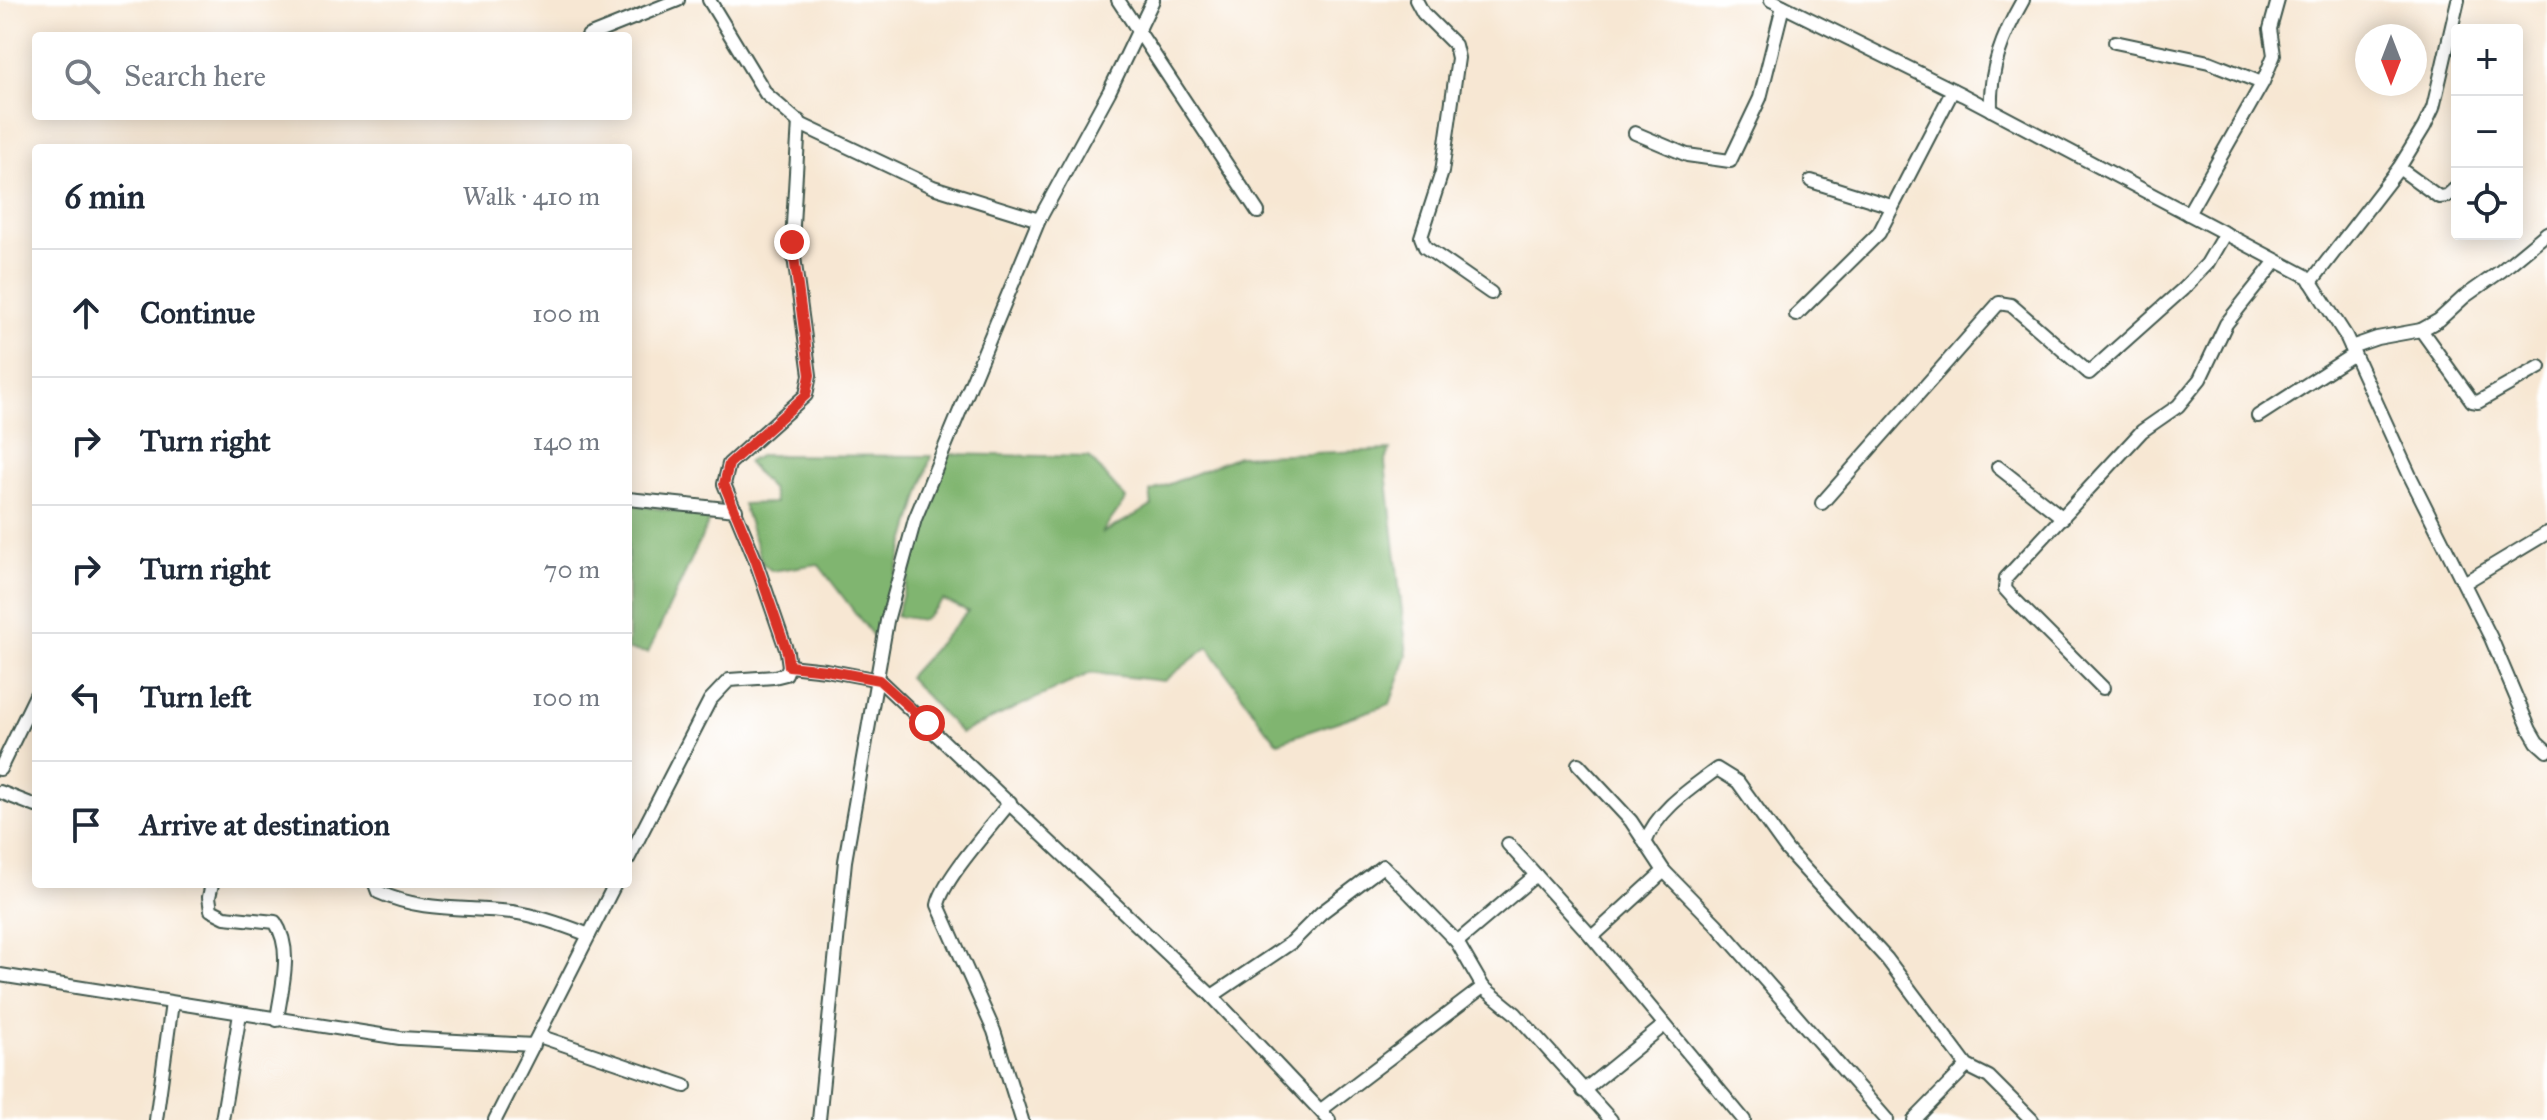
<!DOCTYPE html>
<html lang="en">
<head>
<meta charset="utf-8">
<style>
	:root { --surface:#fff; --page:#f6f6f7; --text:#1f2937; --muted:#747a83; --line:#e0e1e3 }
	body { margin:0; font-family:"IM FELL Great Primer",serif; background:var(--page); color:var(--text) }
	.controls { position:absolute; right:24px; top:24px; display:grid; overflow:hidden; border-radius:8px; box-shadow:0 4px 20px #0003 }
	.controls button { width:72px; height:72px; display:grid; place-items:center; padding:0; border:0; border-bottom:2px solid var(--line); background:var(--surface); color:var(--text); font:40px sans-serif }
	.compass { position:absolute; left:2355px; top:24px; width:72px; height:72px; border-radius:50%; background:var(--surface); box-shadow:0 4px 20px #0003; rotate:180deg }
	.stop { position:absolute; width:24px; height:24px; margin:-18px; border:6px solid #d93025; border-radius:50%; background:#fff }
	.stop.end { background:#d93025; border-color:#fff; box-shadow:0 2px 8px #0008 }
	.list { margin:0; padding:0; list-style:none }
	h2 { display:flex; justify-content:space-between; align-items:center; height:104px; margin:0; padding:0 32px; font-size:34px }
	h2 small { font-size:26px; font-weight:400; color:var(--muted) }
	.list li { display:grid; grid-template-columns:52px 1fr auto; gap:24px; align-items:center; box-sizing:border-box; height:128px; padding:0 32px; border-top:2px solid var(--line) }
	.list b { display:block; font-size:30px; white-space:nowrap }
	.list em { font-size:26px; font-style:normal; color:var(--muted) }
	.icon { flex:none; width:44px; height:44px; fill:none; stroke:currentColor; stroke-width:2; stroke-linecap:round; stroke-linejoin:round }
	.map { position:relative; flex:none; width:2547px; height:1120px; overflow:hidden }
	.search { position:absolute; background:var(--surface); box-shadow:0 4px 20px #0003; left:32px; top:32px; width:600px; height:88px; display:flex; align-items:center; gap:20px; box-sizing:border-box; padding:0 28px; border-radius:8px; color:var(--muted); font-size:30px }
	.panel { position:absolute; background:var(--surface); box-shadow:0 4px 20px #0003; left:32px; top:144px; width:600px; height:744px; border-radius:8px }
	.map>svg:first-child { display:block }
</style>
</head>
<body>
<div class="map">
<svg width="2547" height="1120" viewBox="0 0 2547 1120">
	<rect width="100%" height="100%" fill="#fff"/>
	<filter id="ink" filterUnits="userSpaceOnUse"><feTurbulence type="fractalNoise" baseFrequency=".0125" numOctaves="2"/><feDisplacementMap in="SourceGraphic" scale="16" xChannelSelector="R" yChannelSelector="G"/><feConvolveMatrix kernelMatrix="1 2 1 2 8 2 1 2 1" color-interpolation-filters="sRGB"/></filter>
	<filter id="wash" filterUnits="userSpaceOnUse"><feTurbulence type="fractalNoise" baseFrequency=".006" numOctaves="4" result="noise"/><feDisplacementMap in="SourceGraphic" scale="32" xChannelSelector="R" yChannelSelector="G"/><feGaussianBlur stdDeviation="1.8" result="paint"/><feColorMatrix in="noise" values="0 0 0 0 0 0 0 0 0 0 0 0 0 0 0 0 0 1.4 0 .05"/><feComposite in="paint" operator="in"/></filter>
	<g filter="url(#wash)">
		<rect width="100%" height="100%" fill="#f7e7d3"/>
		<g fill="#80b570" stroke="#507952" stroke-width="2">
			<path d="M 1390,450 L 1385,463 L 1407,655 L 1390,704 L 1278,742 L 1265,728 L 1208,647 L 1164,681 L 1091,673 L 961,733 L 908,677 L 968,611 L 943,600 L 923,620 L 896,616 L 947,454 L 1089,457 L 1126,499 L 1101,534 L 1152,506 L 1150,492 L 1238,456 Z"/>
			<path d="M 761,455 L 931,456 L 876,640 L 818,564 L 772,571 L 762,563 L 743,504 L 775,503 L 772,490 L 747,462 Z"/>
			<path d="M 628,504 L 711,517 L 648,653 L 628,650 Z"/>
		</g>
	</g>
	<g filter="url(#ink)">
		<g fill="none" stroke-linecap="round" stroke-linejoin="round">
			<g stroke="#3f564c" stroke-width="16">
				<g id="minor">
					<path d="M 709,0 L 766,94 L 802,125 L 933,187 L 1039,220"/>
					<path d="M 1118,0 L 1258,212"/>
					<path d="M 1416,0 L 1423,13 L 1455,45 L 1458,58 L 1442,172 L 1421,237 L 1425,247 L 1491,293"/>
					<path d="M 1771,0 L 1963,95 L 2308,277 L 2346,336 L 2410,476 L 2491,638 L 2530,730 L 2537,742 L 2547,751"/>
					<path d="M 588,36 L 678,0"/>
					<path d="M 2115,42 L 2209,62 L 2262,83"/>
					<path d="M 1991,110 C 1989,69 2003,35 2023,0"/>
					<path d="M 1635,133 L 1687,155 L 1730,161 L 1760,98 L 1783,6"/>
					<path d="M 2399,168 L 2439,197 L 2447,196 L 2457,187"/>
					<path d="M 1811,181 L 1891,206"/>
					<path d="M 2188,214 L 2263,82 L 2274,55 L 2270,29 L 2278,0"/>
					<path d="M 2311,282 L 2399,168 L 2424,127 L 2433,108 L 2458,0"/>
					<path d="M 1796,315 L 1879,233 L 1953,90"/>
					<path d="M 2421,330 L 2439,320 L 2464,297 L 2501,271 L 2547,233"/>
					<path d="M 2351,347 L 2377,338 L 2421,330 L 2472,401 L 2478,402 L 2540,367"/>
					<path d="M 2258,416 L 2354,354"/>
					<path d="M 1998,467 L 2063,518"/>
					<path d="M 628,499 L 736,510"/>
					<path d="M 1822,503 L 1999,303 L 2011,305 L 2089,373 L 2183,289 L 2207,264 L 2225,233"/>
					<path d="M 2464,583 L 2547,533"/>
					<path d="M 789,666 L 826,670 L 879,680 L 1212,996 L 1329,1120"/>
					<path d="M 2103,688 L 2014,599 L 2005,589 L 2006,578 L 2142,431 L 2178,406 L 2200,379 L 2226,324 L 2276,261"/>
					<path d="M 1578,764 L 1631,821 L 1664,871 L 1716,924 L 1887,1120"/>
					<path d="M 0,769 L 36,695"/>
					<path d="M 0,792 L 36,806"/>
					<path d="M 1010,802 C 993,825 943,879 938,905 L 994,1031 L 1022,1120"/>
					<path d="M 1645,843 C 1657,810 1690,789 1717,769 L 1738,782 L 1787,850 L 1887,959 L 1967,1066 L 1989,1077 L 2032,1120"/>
					<path d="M 1508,844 L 1592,937 L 1744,1120"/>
					<path d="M 628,859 L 710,700 L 729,680 L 774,677 L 786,674 L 789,666 L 787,652 L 755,559 L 724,484 L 729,464 L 806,395 L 810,375 L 792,242 L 799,121"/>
					<path d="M 212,884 L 209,897 L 211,910 L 225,917 L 275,922 C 294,950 281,988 277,1020"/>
					<path d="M 375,884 L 378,892 C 425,913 464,906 512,912 C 539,916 564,925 589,935"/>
					<path d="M 1592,937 L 1664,871"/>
					<path d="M 1457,942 L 1536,875"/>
					<path d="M 0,975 L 400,1038 L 534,1045"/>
					<path d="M 1212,996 L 1292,942 L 1321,913 L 1383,866 L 1457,942 L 1483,987 L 1516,1014 L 1611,1120"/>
					<path d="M 539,1036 L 685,1086"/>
					<path d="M 1583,1091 L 1663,1026"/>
					<path d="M 1321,1110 L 1483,987"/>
					<path d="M 156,1120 L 172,1003"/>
					<path d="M 222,1120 L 240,1014"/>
					<path d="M 495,1120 L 615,884"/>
					<path d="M 819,1120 L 845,861 L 887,621 L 915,519 L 1039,220 L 1109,92 L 1153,0"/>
					<path d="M 1914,1120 L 1967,1066"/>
				</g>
			</g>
			<use href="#minor" stroke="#fff" stroke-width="12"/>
		</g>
	</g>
	<g fill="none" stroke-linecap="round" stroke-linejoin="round" filter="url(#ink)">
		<path stroke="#d93025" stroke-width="10" d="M 792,242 L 810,375 L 806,395 L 729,464 L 724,484 L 755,559 L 787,652 L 789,666 L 826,670 L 879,680 L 927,723"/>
	</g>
</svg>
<div class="controls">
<button>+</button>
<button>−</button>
<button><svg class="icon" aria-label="locate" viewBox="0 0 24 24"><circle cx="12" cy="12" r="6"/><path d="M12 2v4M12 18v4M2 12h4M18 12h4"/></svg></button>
</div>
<svg class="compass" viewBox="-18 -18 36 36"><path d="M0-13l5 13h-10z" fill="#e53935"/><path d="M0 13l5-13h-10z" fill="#747a83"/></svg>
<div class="stop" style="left:927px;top:723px"></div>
<div class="stop end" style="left:792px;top:242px"></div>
<div class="search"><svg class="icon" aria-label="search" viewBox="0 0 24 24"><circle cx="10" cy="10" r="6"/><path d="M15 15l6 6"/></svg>Search here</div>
<section class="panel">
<h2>6 min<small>Walk · 410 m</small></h2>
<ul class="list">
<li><svg class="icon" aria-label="ahead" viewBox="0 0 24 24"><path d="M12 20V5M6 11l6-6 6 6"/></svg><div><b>Continue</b></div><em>100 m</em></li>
<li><svg class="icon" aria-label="right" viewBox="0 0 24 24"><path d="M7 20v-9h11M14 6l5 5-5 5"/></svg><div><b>Turn right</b></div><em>140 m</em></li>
<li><svg class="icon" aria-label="right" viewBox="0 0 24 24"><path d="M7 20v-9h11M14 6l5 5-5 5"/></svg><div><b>Turn right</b></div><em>70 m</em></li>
<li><svg class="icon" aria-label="left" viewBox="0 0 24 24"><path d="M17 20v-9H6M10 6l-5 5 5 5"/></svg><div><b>Turn left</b></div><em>100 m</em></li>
<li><svg class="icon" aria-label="arrive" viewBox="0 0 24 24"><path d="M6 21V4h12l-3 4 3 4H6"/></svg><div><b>Arrive at destination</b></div></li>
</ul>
</section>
</div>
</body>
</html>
